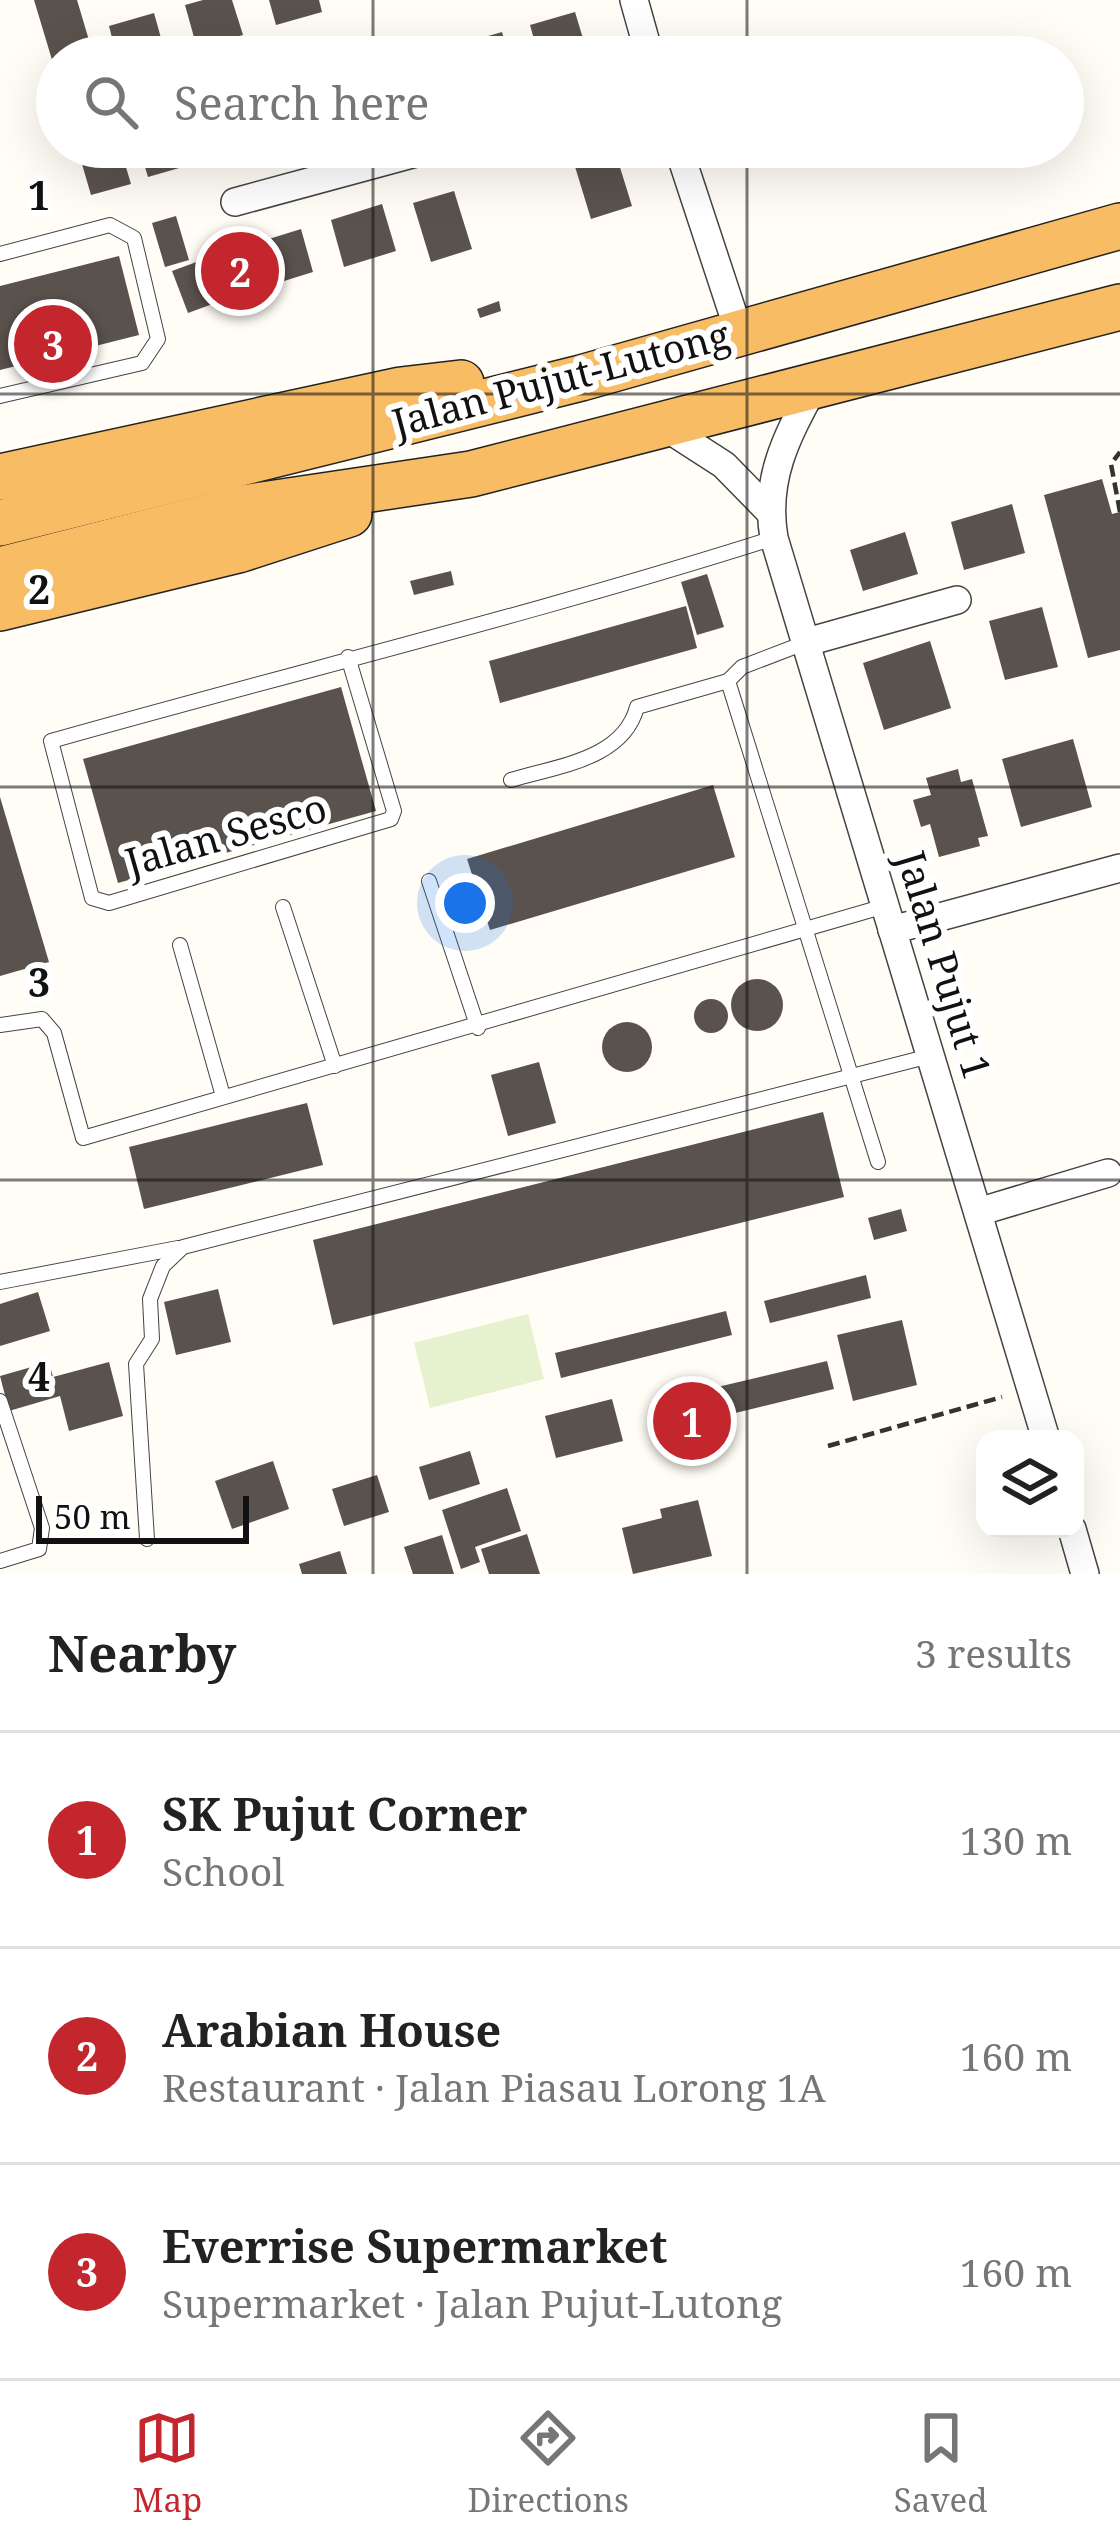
<!DOCTYPE html>
<html lang="en">
<head>
<meta charset="utf-8">
<style>
	:root { --surface:#fff; --page:#f2f2f2; --text:#222; --muted:#767676; --line:#e0e0e0; --accent:#c4262e }
	body { margin:0; font-family:"Noto Serif",serif; background:var(--page); color:var(--text) }
	.controls { position:absolute; right:36px; bottom:36px; display:grid; overflow:hidden; border-radius:24px; box-shadow:0 12px 48px #0002 }
	.controls button { width:108px; height:108px; display:grid; place-items:center; padding:0; border:0; border-bottom:3px solid var(--line); background:var(--surface); color:var(--text); font:60px sans-serif }
	.scale { position:absolute; left:36px; bottom:30px; width:213px; box-sizing:border-box; padding-left:12px; border:6px solid #111; border-top:0; font-size:33px; line-height:42px; white-space:nowrap; color:#111; -webkit-text-stroke:9px #fff; paint-order:stroke }
	.you { position:absolute; left:465px; top:903px; width:42px; height:42px; margin:-30px; border:9px solid #fff; border-radius:50%; background:#1a73e8; box-shadow:0 0 0 18px #1a73e833 }
	.badge { display:grid; place-items:center; width:78px; height:78px; border-radius:50%; background:var(--accent); color:#fff; font-size:39px; font-weight:700 }
	.pin { position:absolute; translate:-50% -50%; border:6px solid #fff; box-shadow:0 3px 12px #0006 }
	.list { margin:0; padding:0; list-style:none }
	h2 { display:flex; justify-content:space-between; align-items:center; height:156px; margin:0; padding:0 48px; font-size:51px }
	h2 small { font-size:39px; font-weight:400; color:var(--muted) }
	.list li { display:grid; grid-template-columns:78px 1fr auto; gap:36px; align-items:center; box-sizing:border-box; height:216px; padding:0 48px; border-top:3px solid var(--line) }
	.list b { display:block; font-size:45px; white-space:nowrap }
	.list p { margin:0; font-size:39px; white-space:nowrap; color:var(--muted) }
	.list em { font-size:39px; font-style:normal; color:var(--muted) }
	.icon { flex:none; width:66px; height:66px; fill:none; stroke:currentColor; stroke-width:2; stroke-linecap:round; stroke-linejoin:round }
	.map { position:relative; flex:none; width:1120px; height:1574px; overflow:hidden }
	.search { position:absolute; background:var(--surface); box-shadow:0 12px 48px #0002; left:36px; right:36px; top:36px; height:132px; display:flex; align-items:center; gap:30px; box-sizing:border-box; padding:0 42px; border-radius:66px; color:var(--muted); font-size:45px }
	.sheet { height:804px; background:var(--surface) }
	nav { display:flex; justify-content:space-around; align-items:center; box-sizing:border-box; height:168px; border-top:3px solid var(--line); background:var(--surface); font-size:33px; color:var(--muted) }
	nav a { display:grid; justify-items:center; gap:6px }
	nav .on { color:var(--accent) }
	.map>svg:first-child { display:block }
</style>
</head>
<body>
<div class="map">
<svg width="1120" height="1574" viewBox="0 0 1120 1574">
	<rect width="100%" height="100%" fill="#fffdf5"/>
	<path fill="#e6f2cf" d="M 528,1314 L 544,1379 L 430,1408 L 414,1343 Z"/>
	<g fill="#5a524d">
		<path d="M 34,0 L 77,0 L 94,57 L 57,57 L 56,73 Z"/>
		<path d="M 203,0 L 232,0 L 243,35 L 197,48 L 185,5 Z"/>
		<path d="M 269,0 L 319,0 L 322,12 L 276,25 Z"/>
		<path d="M 575,12 L 588,55 L 539,57 L 530,25 Z"/>
		<path d="M 154,13 L 166,56 L 117,57 L 109,26 Z"/>
		<path d="M 502,32 L 509,57 L 460,57 L 457,45 Z"/>
		<path d="M 77,147 L 120,147 L 131,184 L 91,195 Z"/>
		<path d="M 139,147 L 188,147 L 193,164 L 148,177 Z"/>
		<path d="M 614,148 L 632,206 L 591,219 L 573,160 Z"/>
		<path d="M 454,191 L 472,249 L 431,262 L 413,203 Z"/>
		<path d="M 382,204 L 396,251 L 344,267 L 331,220 Z"/>
		<path d="M 176,216 L 189,260 L 165,267 L 152,223 Z"/>
		<path d="M 301,229 L 313,272 L 268,286 L 256,243 Z"/>
		<path d="M 240,246 L 256,288 L 188,313 L 172,271 Z"/>
		<path d="M 119,256 L 139,335 L 0,370 L 0,286 Z"/>
		<path d="M 499,301 L 501,311 L 480,318 L 477,309 Z"/>
		<path d="M 1102,479 L 1112,514 L 1120,512 L 1120,650 L 1088,658 L 1044,495 Z"/>
		<path d="M 1012,504 L 1025,553 L 964,570 L 951,522 Z"/>
		<path d="M 905,532 L 918,574 L 863,591 L 850,550 Z"/>
		<path d="M 451,571 L 454,585 L 414,595 L 410,581 Z"/>
		<path d="M 707,574 L 724,627 L 697,635 L 681,582 Z"/>
		<path d="M 686,606 L 697,648 L 500,703 L 489,661 Z"/>
		<path d="M 1042,607 L 1058,667 L 1005,680 L 989,621 Z"/>
		<path d="M 930,641 L 951,708 L 884,730 L 863,663 Z"/>
		<path d="M 341,687 L 376,811 L 118,883 L 83,759 Z"/>
		<path d="M 1073,739 L 1092,807 L 1021,827 L 1002,759 Z"/>
		<path d="M 958,769 L 961,782 L 972,779 L 988,836 L 978,838 L 980,846 L 939,857 L 930,824 L 921,827 L 913,800 L 931,795 L 926,778 Z"/>
		<path d="M 713,785 L 735,857 L 490,930 L 467,859 Z"/>
		<path d="M 0,797 L 49,962 L 0,976 Z"/>
		<circle cx="757" cy="1005" r="26"/>
		<circle cx="711" cy="1016" r="17"/>
		<circle cx="627" cy="1047" r="25"/>
		<path d="M 539,1062 L 556,1123 L 508,1136 L 491,1075 Z"/>
		<path d="M 307,1103 L 323,1165 L 144,1209 L 129,1147 Z"/>
		<path d="M 823,1112 L 844,1197 L 333,1325 L 313,1240 Z"/>
		<path d="M 901,1209 L 907,1231 L 874,1240 L 868,1218 Z"/>
		<path d="M 866,1275 L 871,1298 L 770,1323 L 764,1301 Z"/>
		<path d="M 218,1289 L 231,1342 L 176,1355 L 164,1302 Z"/>
		<path d="M 38,1292 L 50,1331 L 0,1346 L 0,1304 Z"/>
		<path d="M 726,1311 L 732,1335 L 561,1378 L 555,1353 Z"/>
		<path d="M 902,1320 L 917,1385 L 853,1401 L 837,1335 Z"/>
		<path d="M 827,1361 L 834,1389 L 674,1428 L 667,1399 Z"/>
		<path d="M 49,1362 L 53,1377 L 109,1362 L 123,1416 L 69,1431 L 60,1396 L 9,1411 L 0,1376 Z"/>
		<path d="M 612,1399 L 623,1441 L 556,1458 L 545,1416 Z"/>
		<path d="M 470,1451 L 480,1484 L 429,1500 L 419,1467 Z"/>
		<path d="M 273,1461 L 289,1509 L 232,1529 L 215,1481 Z"/>
		<path d="M 377,1475 L 389,1512 L 344,1526 L 332,1489 Z"/>
		<path d="M 507,1488 L 521,1531 L 475,1547 L 480,1562 L 461,1569 L 442,1510 Z"/>
		<path d="M 698,1500 L 712,1556 L 633,1574 L 622,1528 L 662,1518 L 660,1509 Z"/>
		<path d="M 527,1534 L 540,1574 L 489,1574 L 481,1549 Z"/>
		<path d="M 442,1535 L 454,1574 L 413,1574 L 404,1547 Z"/>
		<path d="M 340,1551 L 347,1574 L 302,1574 L 299,1564 Z"/>
	</g>
	<g fill="none" stroke-linecap="round" stroke-linejoin="round">
		<g stroke="#444" stroke-width="16">
			<g id="service">
				<path d="M 0,254 L 110,225 L 134,238 L 158,339 L 142,363 L 0,396"/>
				<path d="M 348,657 L 394,811 L 391,819 L 109,903 L 92,898 L 51,741 C 291,673 535,614 774,538"/>
				<path d="M 728,681 L 742,667 L 807,642"/>
				<path d="M 511,780 C 556,766 623,760 637,707 L 728,681 L 878,1162"/>
				<path d="M 429,881 L 478,1028"/>
				<path d="M 283,907 L 335,1066"/>
				<path d="M 180,945 L 223,1096"/>
				<path d="M 0,1025 L 42,1019 L 54,1033 L 83,1138 L 885,906"/>
				<path d="M 0,1282 L 178,1248"/>
				<path d="M 0,1401 L 42,1528 L 39,1549 L 0,1561"/>
				<path d="M 147,1539 L 136,1364 L 152,1339 L 150,1299 L 163,1266 L 183,1247 L 930,1056"/>
			</g>
		</g>
		<g stroke="#444" stroke-width="30">
			<g id="minor">
				<path d="M 634,0 L 650,57"/>
				<path d="M 678,147 L 739,332"/>
				<path d="M 235,202 L 438,147"/>
				<path d="M 813,388 C 786,438 764,480 774,538 L 1046,1439"/>
				<path d="M 662,425 L 724,465 L 770,512"/>
				<path d="M 807,642 L 957,600"/>
				<path d="M 892,930 L 1120,868"/>
				<path d="M 978,1212 L 1108,1173"/>
				<path d="M 1072,1529 L 1085,1574"/>
			</g>
		</g>
		<g stroke="#222" stroke-width="48">
			<g id="trunk">
				<path d="M 0,477 L 401,390 L 461,383"/>
				<path d="M 0,523 L 581,378 L 1120,226"/>
				<path d="M 0,570 L 243,508 L 471,474 L 1120,307"/>
				<path d="M 0,608 L 238,550 L 349,514"/>
			</g>
		</g>
		<g stroke="#333" stroke-width="4.5" stroke-dasharray="12 6" stroke-linecap="butt">
			<path d="M 1120,512 L 1111,464 L 1120,452"/>
			<path d="M 828,1446 L 1002,1397"/>
		</g>
		<use href="#service" stroke="#fff" stroke-width="14"/>
		<use href="#minor" stroke="#fff" stroke-width="27"/>
		<use href="#trunk" stroke="#f7bc64" stroke-width="45"/>
	</g>
	<path fill="none" stroke="#111" stroke-width="3" stroke-opacity="0.55" d="M 373,0 L 373,57M 747,0 L 747,57M 373,147 L 373,1574M 747,147 L 747,1574M 0,394 L 1120,394M 0,787 L 1120,787M 0,1180 L 1120,1180"/>
	<g text-anchor="middle" stroke-width="12" stroke-linejoin="round" paint-order="stroke">
		<g font-size="39" fill="#111" stroke="#fff">
			<text transform="translate(561 379) rotate(-15)" y="14">Jalan Pujut-Lutong</text>
			<text transform="translate(226 835) rotate(-16)" y="14">Jalan Sesco</text>
			<text transform="translate(944 965) rotate(73)" y="14">Jalan Pujut 1</text>
		</g>
	</g>
	<g font-size="39" text-anchor="middle" font-weight="bold" fill="#111" stroke="#fff" stroke-width="12" stroke-linejoin="round" paint-order="stroke">
		<text x="39" y="210">1</text>
		<text x="39" y="604">2</text>
		<text x="39" y="997">3</text>
		<text x="39" y="1391">4</text>
	</g>
</svg>
<div class="controls">
<button><svg class="icon" aria-label="layers" viewBox="0 0 24 24"><path d="M12 4l9 5-9 5-9-5zM3 14l9 5 9-5"/></svg></button>
</div>
<div class="scale">50 m</div>
<div class="you"></div>
<div class="pin badge" style="left:692px;top:1421px">1</div>
<div class="pin badge" style="left:240px;top:271px">2</div>
<div class="pin badge" style="left:53px;top:344px">3</div>
<div class="search"><svg class="icon" aria-label="search" viewBox="0 0 24 24"><circle cx="10" cy="10" r="6"/><path d="M15 15l6 6"/></svg>Search here</div>
</div>
<section class="sheet">
<h2>Nearby<small>3 results</small></h2>
<ul class="list">
<li><span class="badge">1</span><div><b>SK Pujut Corner</b><p>School</p></div><em>130 m</em></li>
<li><span class="badge">2</span><div><b>Arabian House</b><p>Restaurant · Jalan Piasau Lorong 1A</p></div><em>160 m</em></li>
<li><span class="badge">3</span><div><b>Everrise Supermarket</b><p>Supermarket · Jalan Pujut-Lutong</p></div><em>160 m</em></li>
</ul>
</section>
<nav>
<a class="on"><svg class="icon" aria-label="map" viewBox="0 0 24 24"><path d="M3 6l6-2 6 2 6-2v14l-6 2-6-2-6 2zM9 4v14M15 6v14"/></svg>Map</a>
<a><svg class="icon" aria-label="directions" viewBox="0 0 24 24"><path d="M12 3l9 9-9 9-9-9zM9 14v-3h6M13 9l2 2-2 2"/></svg>Directions</a>
<a><svg class="icon" aria-label="saved" viewBox="0 0 24 24"><path d="M7 4h10v16l-5-4-5 4z"/></svg>Saved</a>
</nav>
</body>
</html>
